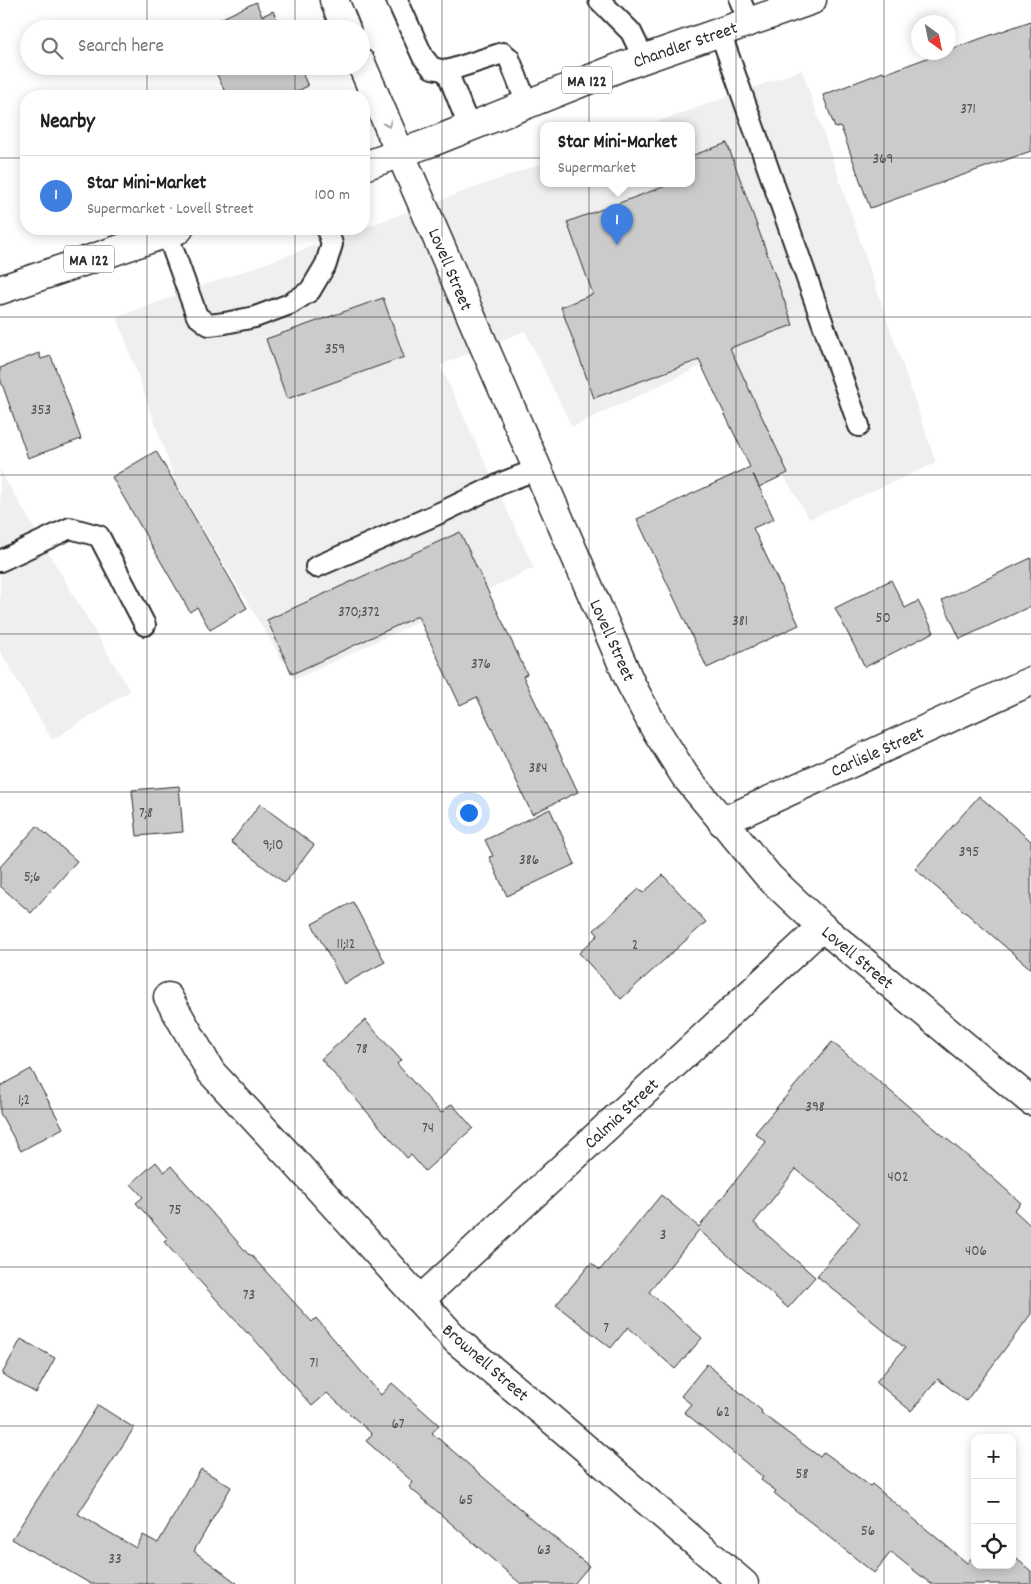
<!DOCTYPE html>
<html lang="en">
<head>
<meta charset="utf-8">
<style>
	:root { --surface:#fff; --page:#f6f6f6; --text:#202124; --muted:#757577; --line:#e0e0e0; --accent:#d1495b }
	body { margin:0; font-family:Dekko,sans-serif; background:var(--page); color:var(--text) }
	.controls { position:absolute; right:15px; bottom:15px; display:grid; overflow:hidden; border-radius:10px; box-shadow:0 2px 12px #0003 }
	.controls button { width:45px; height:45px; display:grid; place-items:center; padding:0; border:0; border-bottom:1px solid var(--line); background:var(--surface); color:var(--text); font:25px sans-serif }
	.compass { position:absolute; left:911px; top:15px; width:45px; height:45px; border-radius:50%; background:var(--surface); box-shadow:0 2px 12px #0003; rotate:147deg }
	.you { position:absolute; left:468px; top:812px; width:18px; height:18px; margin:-12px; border:4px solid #fff; border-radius:50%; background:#1a73e8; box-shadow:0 0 0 8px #1a73e833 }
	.badge { display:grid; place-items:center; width:32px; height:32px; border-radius:50%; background:var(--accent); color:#fff; font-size:16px; font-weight:700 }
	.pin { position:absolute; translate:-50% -41px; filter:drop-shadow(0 1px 2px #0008) }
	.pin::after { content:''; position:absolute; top:26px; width:18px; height:15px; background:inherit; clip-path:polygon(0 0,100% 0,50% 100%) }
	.popup { position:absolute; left:540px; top:122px; width:155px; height:65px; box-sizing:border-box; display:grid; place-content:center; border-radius:10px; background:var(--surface); filter:drop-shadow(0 1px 4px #0005); font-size:16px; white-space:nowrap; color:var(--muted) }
	.popup b { font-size:19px; color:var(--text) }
	.popup::after { content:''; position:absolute; left:50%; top:100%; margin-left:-10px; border:10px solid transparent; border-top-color:var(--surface) }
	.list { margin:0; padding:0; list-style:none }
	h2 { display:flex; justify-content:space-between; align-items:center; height:65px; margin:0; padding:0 20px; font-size:21px }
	h2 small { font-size:16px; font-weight:400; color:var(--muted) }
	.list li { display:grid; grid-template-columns:32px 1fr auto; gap:15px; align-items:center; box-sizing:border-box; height:80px; padding:0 20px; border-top:1px solid var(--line) }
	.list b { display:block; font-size:19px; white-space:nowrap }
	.list p { margin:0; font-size:16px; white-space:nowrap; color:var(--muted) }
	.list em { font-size:16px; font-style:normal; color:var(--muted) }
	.icon { flex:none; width:28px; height:28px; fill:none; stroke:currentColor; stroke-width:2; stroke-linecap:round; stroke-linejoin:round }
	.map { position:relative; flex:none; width:1031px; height:1584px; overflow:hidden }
	.search { position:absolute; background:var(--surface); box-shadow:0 2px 12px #0003; left:20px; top:20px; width:350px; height:55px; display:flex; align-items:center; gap:12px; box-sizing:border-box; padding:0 18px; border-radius:28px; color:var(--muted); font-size:19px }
	.panel { position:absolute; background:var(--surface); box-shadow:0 2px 12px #0003; left:20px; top:90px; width:350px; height:145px; border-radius:20px }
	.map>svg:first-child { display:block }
</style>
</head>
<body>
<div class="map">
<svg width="1031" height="1584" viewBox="0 0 1031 1584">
	<rect width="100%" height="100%" fill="#fff"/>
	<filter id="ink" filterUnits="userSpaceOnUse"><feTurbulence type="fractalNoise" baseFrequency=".02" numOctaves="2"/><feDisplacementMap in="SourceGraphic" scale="10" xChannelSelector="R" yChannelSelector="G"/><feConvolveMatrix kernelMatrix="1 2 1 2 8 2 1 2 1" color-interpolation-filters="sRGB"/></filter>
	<g filter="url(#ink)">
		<g fill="#efefef">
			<path d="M 802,70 L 936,463 L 809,519 L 716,359 L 572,427 L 525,331 L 440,365 L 534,568 L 294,680 L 176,483 L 117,317 L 543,163 L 543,184 L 691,184 L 691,126 L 646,126 Z"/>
			<path d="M 0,470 L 130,691 L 52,740 L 0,651 Z"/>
		</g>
		<g fill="#cbcbcb" stroke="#2b2b2b">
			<path d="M 256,2 L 262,16 L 273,11 L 281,29 L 199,29 Z"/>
			<path d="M 1031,21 L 1031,151 L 870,208 L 841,127 L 835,128 L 823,95 L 883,72 L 884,74 L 943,52 L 948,52 L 948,50 Z"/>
			<path d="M 213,66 L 299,66 L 308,86 L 287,96 L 227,96 Z"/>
			<path d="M 727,143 L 793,325 L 730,348 L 788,473 L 759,487 L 753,474 L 774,519 L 753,528 L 799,625 L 707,668 L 637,519 L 750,467 L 699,360 L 594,398 L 561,307 L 593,294 L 567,222 L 671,184 L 691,184 L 691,156 Z"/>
			<path d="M 383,298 L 404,357 L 287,399 L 266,339 Z"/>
			<path d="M 39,353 L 41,359 L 51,356 L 81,439 L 28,458 L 0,378 L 0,368 Z"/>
			<path d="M 156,451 L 247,608 L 210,630 L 197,607 L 190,612 L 112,477 Z"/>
			<path d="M 460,532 L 527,674 L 523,676 L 578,792 L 532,814 L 477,697 L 460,705 L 418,616 L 292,674 L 267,620 Z"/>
			<path d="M 1031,558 L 1031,606 L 960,639 L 942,600 Z"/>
			<path d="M 891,580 L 905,608 L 918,601 L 934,632 L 865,667 L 835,608 Z"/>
			<path d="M 179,786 L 183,832 L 137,836 L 132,790 Z"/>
			<path d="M 979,796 L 1031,841 L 1031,969 L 915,869 Z"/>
			<path d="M 260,804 L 314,845 L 285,883 L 231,842 Z"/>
			<path d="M 550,809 L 575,864 L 507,896 L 489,857 L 493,856 L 485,840 Z"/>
			<path d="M 37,826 L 77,861 L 31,913 L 0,886 L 0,867 Z"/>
			<path d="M 663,875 L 706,922 L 621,999 L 579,953 L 598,935 L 594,930 L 639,889 L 643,893 Z"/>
			<path d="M 353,902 L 385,962 L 344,984 L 312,924 Z"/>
			<path d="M 365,1020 L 401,1060 L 397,1064 L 441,1113 L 452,1104 L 473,1128 L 425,1171 L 411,1155 L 407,1158 L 321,1059 Z"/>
			<path d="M 832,1042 L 984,1170 L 1021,1203 L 1014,1210 L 1031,1226 L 1031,1314 L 966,1401 L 938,1379 L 911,1411 L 876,1382 L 905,1348 L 817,1276 L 860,1223 L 796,1169 L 754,1223 L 815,1277 L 788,1308 L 699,1230 L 649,1292 L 702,1338 L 675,1369 L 628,1327 L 611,1348 L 556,1305 L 591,1263 L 600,1270 L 661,1195 L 699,1227 L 766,1142 L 755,1133 Z"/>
			<path d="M 31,1069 L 63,1128 L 21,1151 L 0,1113 L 0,1086 Z"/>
			<path d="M 156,1162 L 164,1172 L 171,1166 L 249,1255 L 250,1254 L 312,1322 L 316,1318 L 381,1395 L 392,1383 L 439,1425 L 432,1433 L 534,1521 L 589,1566 L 574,1584 L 521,1584 L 409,1487 L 413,1482 L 366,1441 L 372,1434 L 327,1393 L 312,1406 L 248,1332 L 247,1333 L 164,1242 L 168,1239 L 136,1203 L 143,1197 L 131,1184 Z"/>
			<path d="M 21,1339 L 55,1358 L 36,1393 L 2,1374 Z"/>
			<path d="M 707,1364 L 762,1411 L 761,1413 L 820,1457 L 824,1452 L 870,1486 L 872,1484 L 967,1563 L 975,1554 L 975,1565 L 1012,1565 L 1012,1555 L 1031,1571 L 1031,1584 L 931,1584 L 891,1552 L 874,1573 L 774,1493 L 776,1491 L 761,1480 L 763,1477 L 684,1412 L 691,1404 L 681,1396 Z"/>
			<path d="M 98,1405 L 134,1428 L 78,1514 L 136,1548 L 143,1535 L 158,1543 L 201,1469 L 231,1487 L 194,1551 L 238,1584 L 91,1584 L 39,1554 L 38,1555 L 12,1539 Z"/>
		</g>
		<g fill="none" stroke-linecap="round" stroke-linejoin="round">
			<g stroke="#2b2b2b" stroke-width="24">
				<g id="service">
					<path d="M 397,0 L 423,57 L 432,68 L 447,71 L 503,53 L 509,58 L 527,104"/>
					<path d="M 599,0 L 631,32 L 644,59"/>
					<path d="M 740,0 L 749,22"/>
					<path d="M 720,32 L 859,426"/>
					<path d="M 447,71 L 469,127"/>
					<path d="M 167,233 L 197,316 L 209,325 L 225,323 L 255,317 L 290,304 L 310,291 L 326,264 L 332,244 L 327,229"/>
					<path d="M 0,561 L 70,528 L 99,536 L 145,625"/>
					<path d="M 316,567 L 442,512 L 504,482 L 538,469"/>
				</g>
			</g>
			<g stroke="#2b2b2b" stroke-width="31">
				<g id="minor">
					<path d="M 334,0 L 346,29"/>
					<path d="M 361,63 L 631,684 L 654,727 L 685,776 L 769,877 L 822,927 L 1031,1101"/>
					<path d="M 722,822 L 1031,681"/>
					<path d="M 168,997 L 211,1072 L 293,1160 L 457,1341 L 543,1412 L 744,1584"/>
					<path d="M 420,1300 L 822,927"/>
				</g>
			</g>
			<g stroke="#2b2b2b" stroke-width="31">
				<g id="primary">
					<path d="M 364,166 L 432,142 L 623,66 L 812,0"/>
					<path d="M 0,290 L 179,229"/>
				</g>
			</g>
			<use href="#service" stroke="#fff" stroke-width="20"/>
			<use href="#minor" stroke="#fff" stroke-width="28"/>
			<use href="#primary" stroke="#fff" stroke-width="28"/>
		</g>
		<defs><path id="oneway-chevron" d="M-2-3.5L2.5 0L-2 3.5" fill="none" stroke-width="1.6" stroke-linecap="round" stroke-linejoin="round" transform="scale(1.25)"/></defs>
		<use stroke="#a0a0a0" href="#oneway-chevron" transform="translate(388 124) rotate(66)"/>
	</g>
	<path fill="none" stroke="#2b2b2b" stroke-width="1" stroke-opacity="0.55" d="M 147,0 L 147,29M 295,0 L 295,29M 442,0 L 442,1584M 589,0 L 589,1584M 736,0 L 736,1584M 884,0 L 884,1584M 147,66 L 147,96M 295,66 L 295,96M 0,158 L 26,158M 364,158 L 1031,158M 147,229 L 147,1584M 295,229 L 295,1584M 0,317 L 1031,317M 0,475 L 1031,475M 0,634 L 1031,634M 0,792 L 1031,792M 0,950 L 1031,950M 0,1109 L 1031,1109M 0,1267 L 1031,1267M 0,1426 L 1031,1426"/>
	<g text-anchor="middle" stroke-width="4" stroke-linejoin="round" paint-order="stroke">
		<g font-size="15" fill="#535353">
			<text x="968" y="113">371</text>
			<text x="883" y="163">369</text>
			<text x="335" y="353">359</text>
			<text x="41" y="414">353</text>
			<text x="359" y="616">370;372</text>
			<text x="883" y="622">50</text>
			<text x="740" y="625">381</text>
			<text x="481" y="668">376</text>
			<text x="538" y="772">384</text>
			<text x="146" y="817">7;8</text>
			<text x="273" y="849">9;10</text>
			<text x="969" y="856">395</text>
			<text x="529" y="864">386</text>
			<text x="32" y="881">5;6</text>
			<text x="346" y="948">11;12</text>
			<text x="635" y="949">2</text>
			<text x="362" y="1053">78</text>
			<text x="24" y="1104">1;2</text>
			<text x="815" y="1111">398</text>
			<text x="428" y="1132">74</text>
			<text x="898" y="1181">402</text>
			<text x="175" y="1214">75</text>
			<text x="663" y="1239">3</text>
			<text x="976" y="1255">406</text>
			<text x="249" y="1299">73</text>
			<text x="606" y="1332">7</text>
			<text x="314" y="1367">71</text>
			<text x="723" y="1416">62</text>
			<text x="398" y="1428">67</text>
			<text x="802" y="1478">58</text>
			<text x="466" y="1504">65</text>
			<text x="868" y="1535">56</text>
			<text x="544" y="1554">63</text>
			<text x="115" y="1563">33</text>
		</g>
		<g fill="#fff" stroke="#6b6b6b" stroke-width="1">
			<rect x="562" y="66.5" width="50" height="27" rx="4"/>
			<rect x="64" y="245.5" width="50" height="27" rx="4"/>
		</g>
		<g font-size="16" font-weight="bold" fill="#2b2b2b">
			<text x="587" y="86">MA 122</text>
			<text x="89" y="265">MA 122</text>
		</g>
		<g font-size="18" fill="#2b2b2b" stroke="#fff">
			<text transform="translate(685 44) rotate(-19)" y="6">Chandler Street</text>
			<text transform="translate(451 269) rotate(67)" y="6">Lovell Street</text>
			<text transform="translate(613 640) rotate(66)" y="6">Lovell Street</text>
			<text transform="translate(877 751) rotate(-24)" y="6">Carlisle Street</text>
			<text transform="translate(858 957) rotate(40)" y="6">Lovell Street</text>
			<text transform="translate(621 1113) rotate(-43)" y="6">Calmia Street</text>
			<text transform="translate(486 1362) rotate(41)" y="6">Brownell Street</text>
		</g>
	</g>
</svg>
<div class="controls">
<button>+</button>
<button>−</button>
<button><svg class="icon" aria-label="locate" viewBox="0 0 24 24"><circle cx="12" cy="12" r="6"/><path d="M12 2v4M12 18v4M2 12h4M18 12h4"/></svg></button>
</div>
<svg class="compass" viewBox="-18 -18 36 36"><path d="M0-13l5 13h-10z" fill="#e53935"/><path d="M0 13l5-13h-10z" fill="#757577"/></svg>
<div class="you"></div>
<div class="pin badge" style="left:617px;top:245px;background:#3f7fe0">1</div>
<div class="popup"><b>Star Mini-Market</b>Supermarket</div>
<div class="search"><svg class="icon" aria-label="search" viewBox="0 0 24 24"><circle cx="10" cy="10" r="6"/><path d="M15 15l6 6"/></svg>Search here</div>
<section class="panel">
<h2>Nearby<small></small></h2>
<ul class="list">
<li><span class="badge" style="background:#3f7fe0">1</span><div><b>Star Mini-Market</b><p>Supermarket · Lovell Street</p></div><em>100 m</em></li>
</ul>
</section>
</div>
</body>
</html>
